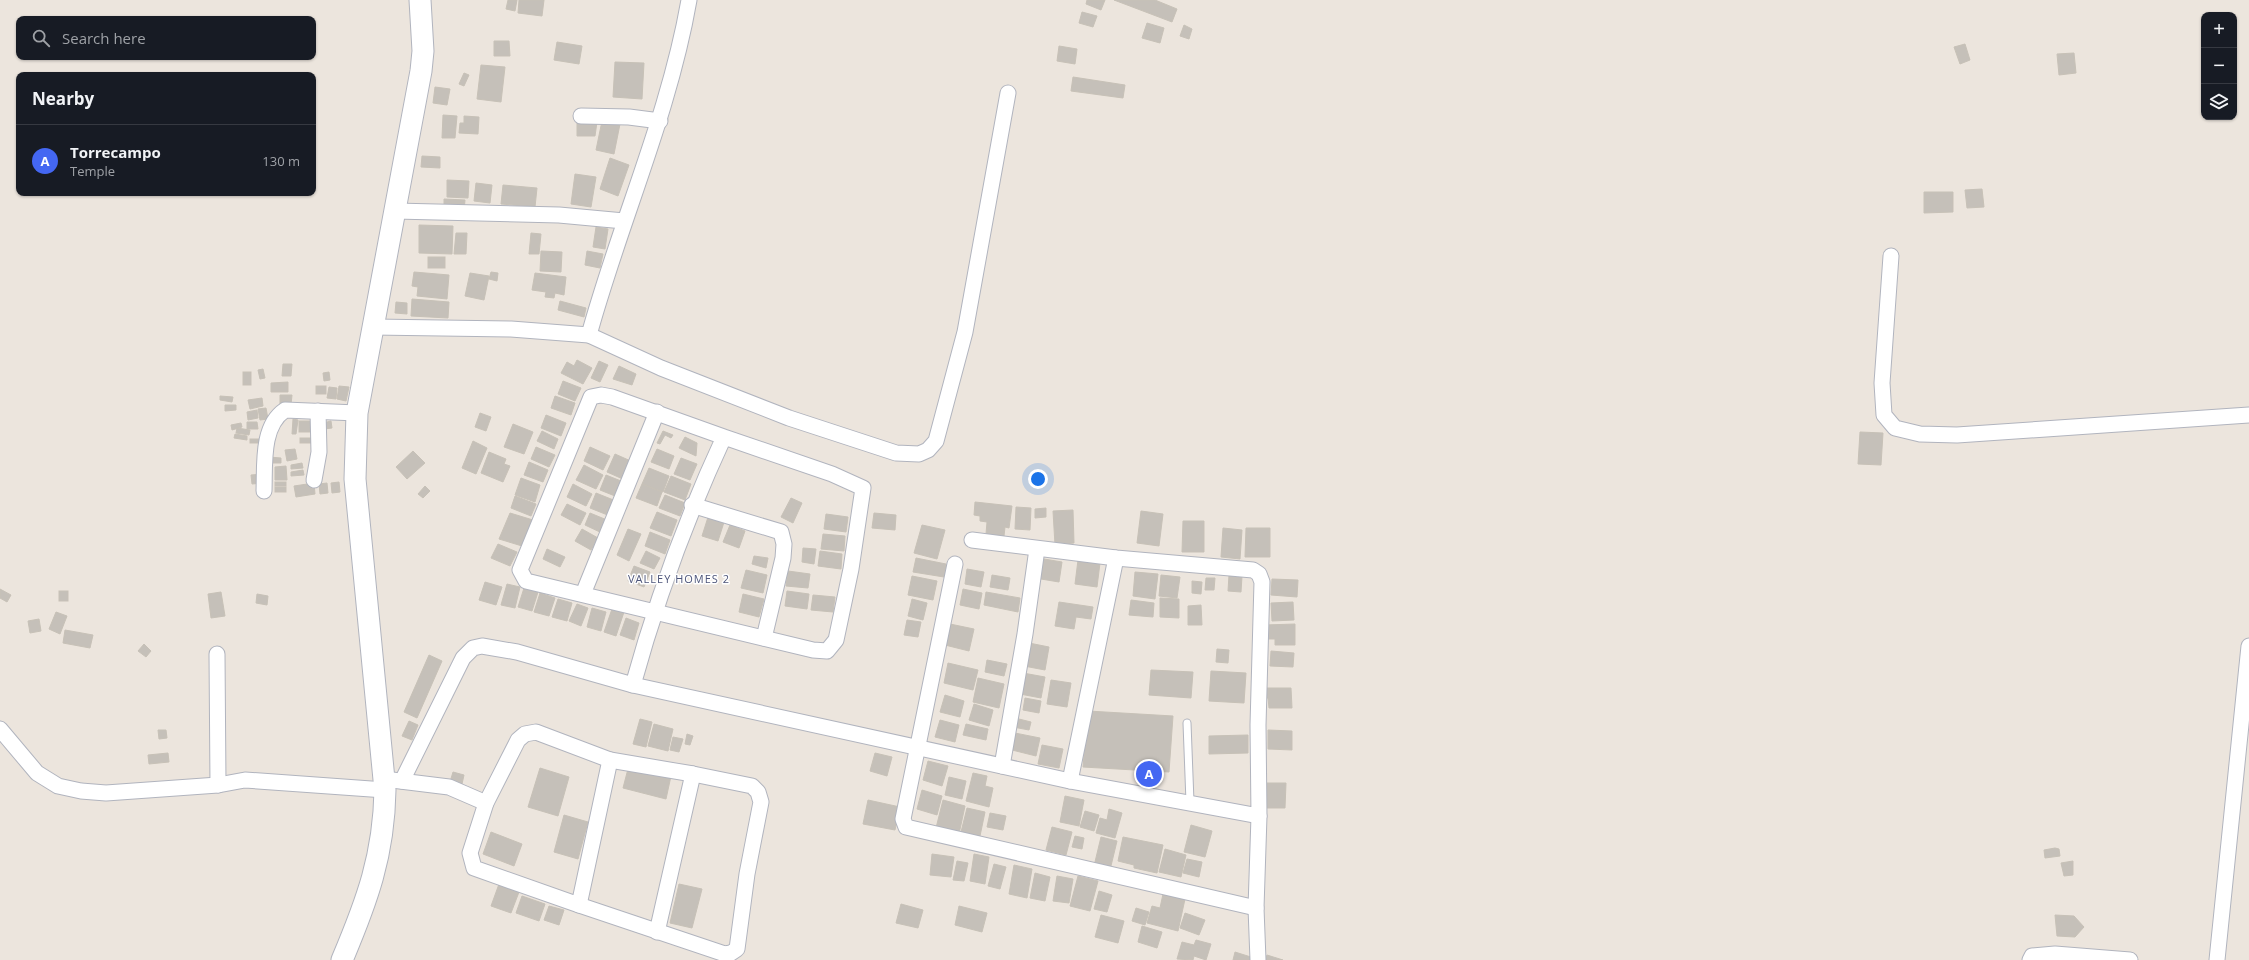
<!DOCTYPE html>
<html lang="en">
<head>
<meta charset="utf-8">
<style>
	:root { --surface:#171b24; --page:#242831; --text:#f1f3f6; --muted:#9ea1a6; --line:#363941; --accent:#4467f2 }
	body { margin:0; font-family:"Open Sans",sans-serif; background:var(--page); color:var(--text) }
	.controls { position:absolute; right:12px; top:12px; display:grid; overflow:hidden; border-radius:8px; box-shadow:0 1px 3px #0004 }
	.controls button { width:36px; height:36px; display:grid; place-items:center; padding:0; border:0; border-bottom:1px solid var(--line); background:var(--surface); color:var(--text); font:20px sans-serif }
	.you { position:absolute; left:1038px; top:479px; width:14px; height:14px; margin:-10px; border:3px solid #fff; border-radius:50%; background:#1a73e8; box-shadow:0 0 0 6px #1a73e833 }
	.badge { display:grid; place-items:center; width:26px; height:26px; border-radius:50%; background:var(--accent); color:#fff; font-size:13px; font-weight:700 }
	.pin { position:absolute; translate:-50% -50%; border:2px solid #fff; box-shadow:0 1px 4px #0006 }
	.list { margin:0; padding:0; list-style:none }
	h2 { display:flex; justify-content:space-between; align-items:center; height:52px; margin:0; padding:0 16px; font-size:17px }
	h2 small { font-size:13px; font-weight:400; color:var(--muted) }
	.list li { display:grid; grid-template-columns:26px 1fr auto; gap:12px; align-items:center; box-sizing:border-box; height:72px; padding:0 16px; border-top:1px solid var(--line) }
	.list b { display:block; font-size:15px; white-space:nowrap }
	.list p { margin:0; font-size:13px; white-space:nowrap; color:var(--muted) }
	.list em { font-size:13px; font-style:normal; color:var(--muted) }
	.icon { flex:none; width:22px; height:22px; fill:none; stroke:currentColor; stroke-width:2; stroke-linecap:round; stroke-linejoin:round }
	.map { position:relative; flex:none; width:2249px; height:960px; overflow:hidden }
	.search { position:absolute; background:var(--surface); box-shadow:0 1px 3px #0004; left:16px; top:16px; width:300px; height:44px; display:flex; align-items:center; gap:10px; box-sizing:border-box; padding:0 14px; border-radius:8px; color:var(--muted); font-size:15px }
	.panel { position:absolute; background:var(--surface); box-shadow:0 1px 3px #0004; left:16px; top:72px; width:300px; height:124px; border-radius:8px }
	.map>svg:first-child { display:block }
</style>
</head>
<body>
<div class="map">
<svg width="2249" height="960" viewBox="0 0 2249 960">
	<rect width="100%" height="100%" fill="#ece5dd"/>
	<g fill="#c5c0b9" stroke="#c7c1b7">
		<path d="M 508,0 L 517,0 L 515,11 L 506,9 Z"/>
		<path d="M 519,0 L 544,0 L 542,16 L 518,13 Z"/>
		<path d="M 1087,0 L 1105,0 L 1101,10 L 1086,4 Z"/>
		<path d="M 1114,0 L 1155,0 L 1177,9 L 1172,22 Z"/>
		<path d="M 1082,12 L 1097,16 L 1093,27 L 1079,23 Z"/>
		<path d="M 1147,23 L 1164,28 L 1160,43 L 1142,38 Z"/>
		<path d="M 1184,25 L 1192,29 L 1189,39 L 1180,36 Z"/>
		<path d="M 494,41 L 509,41 L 510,56 L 494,56 Z"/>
		<path d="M 557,42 L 582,46 L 579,64 L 554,60 Z"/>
		<path d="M 1965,44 L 1970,60 L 1960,64 L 1954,47 Z"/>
		<path d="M 1059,46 L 1077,49 L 1075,64 L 1057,61 Z"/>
		<path d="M 2074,53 L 2076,73 L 2059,75 L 2057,54 Z"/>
		<path d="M 615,62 L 644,63 L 642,99 L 613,97 Z"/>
		<path d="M 481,65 L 505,67 L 501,102 L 477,99 Z"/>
		<path d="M 464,73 L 469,75 L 464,86 L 459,84 Z"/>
		<path d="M 1073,77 L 1125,85 L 1123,98 L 1071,91 Z"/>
		<path d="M 435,87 L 450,89 L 447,105 L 433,103 Z"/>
		<path d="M 443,115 L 457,116 L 455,138 L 442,138 Z"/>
		<path d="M 464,116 L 479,117 L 478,134 L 459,133 L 460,123 L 464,123 Z"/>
		<path d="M 577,121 L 597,122 L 595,136 L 577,136 Z"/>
		<path d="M 602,121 L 620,124 L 614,154 L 596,150 Z"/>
		<path d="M 422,156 L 440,157 L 440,168 L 421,167 Z"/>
		<path d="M 610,158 L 629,165 L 618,196 L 600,189 Z"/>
		<path d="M 575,174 L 596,177 L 591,207 L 571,204 Z"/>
		<path d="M 447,180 L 469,181 L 468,198 L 447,197 Z"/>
		<path d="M 476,183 L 492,185 L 490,203 L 474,201 Z"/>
		<path d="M 503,185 L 537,188 L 535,207 L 501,204 Z"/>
		<path d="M 1982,189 L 1984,207 L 1967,208 L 1965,190 Z"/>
		<path d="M 1924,192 L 1953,192 L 1953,212 L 1924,213 Z"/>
		<path d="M 444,199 L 465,200 L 464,211 L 444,210 Z"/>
		<path d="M 419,225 L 453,226 L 452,254 L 419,253 Z"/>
		<path d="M 596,227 L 608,229 L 605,249 L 593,247 Z"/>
		<path d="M 456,233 L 467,233 L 466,254 L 454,254 Z"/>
		<path d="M 531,233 L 541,234 L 539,254 L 529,254 Z"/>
		<path d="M 541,251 L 562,252 L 561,272 L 540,271 Z"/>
		<path d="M 587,251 L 603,254 L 600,268 L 585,265 Z"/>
		<rect x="428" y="257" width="17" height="11"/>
		<path d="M 414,272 L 449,275 L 447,299 L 417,296 L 418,287 L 412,286 Z"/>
		<path d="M 491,272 L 498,273 L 497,281 L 489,279 Z"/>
		<path d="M 470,273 L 489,276 L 484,300 L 465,296 Z"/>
		<path d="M 535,273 L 566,277 L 564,295 L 555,293 L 554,298 L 545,297 L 546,292 L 532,290 Z"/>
		<path d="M 412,299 L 449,302 L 448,318 L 411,316 Z"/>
		<path d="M 560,301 L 586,308 L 584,317 L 558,310 Z"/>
		<path d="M 396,302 L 407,303 L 407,314 L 395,313 Z"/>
		<path d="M 577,360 L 592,368 L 583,384 L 561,373 L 567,362 L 574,366 Z"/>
		<path d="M 599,361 L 608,365 L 600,382 L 591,378 Z"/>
		<path d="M 283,364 L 292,364 L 291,376 L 282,376 Z"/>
		<path d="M 619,366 L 636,374 L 632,385 L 613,379 Z"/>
		<path d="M 263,369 L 265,378 L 260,379 L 258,370 Z"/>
		<rect x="243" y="372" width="8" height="13"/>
		<path d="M 329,372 L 330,380 L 324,381 L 323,373 Z"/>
		<path d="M 563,381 L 581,388 L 575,401 L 558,394 Z"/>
		<path d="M 288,382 L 288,392 L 271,392 L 271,383 Z"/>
		<rect x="316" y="386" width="10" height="8"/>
		<path d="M 339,386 L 349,387 L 346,401 L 337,399 Z"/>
		<path d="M 329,387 L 337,388 L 336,399 L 327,398 Z"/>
		<path d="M 280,395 L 292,395 L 291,405 L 280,405 Z"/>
		<path d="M 220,396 L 233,397 L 232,402 L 220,400 Z"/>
		<path d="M 555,396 L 575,403 L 571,415 L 551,408 Z"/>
		<path d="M 262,398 L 263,406 L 250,409 L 248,400 Z"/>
		<path d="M 225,405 L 236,405 L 236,410 L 225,411 Z"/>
		<path d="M 266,408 L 268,419 L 260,420 L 258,409 Z"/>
		<path d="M 257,410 L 258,418 L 248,420 L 247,412 Z"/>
		<path d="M 480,413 L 491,417 L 486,431 L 475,427 Z"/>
		<path d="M 546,415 L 566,423 L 561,436 L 541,428 Z"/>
		<path d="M 293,419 L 298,420 L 296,434 L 292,434 Z"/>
		<rect x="299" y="421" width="13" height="11"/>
		<path d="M 331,421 L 332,428 L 324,429 L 323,423 Z"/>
		<path d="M 247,422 L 257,422 L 258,429 L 247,429 Z"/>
		<path d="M 241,423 L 242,427 L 232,430 L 231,425 Z"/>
		<path d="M 513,424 L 533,432 L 524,454 L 504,447 Z"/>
		<path d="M 237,428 L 250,430 L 249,435 L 236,433 Z"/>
		<path d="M 542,431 L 558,439 L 554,449 L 537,441 Z"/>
		<path d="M 663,431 L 673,435 L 671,438 L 665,435 L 660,444 L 657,443 Z"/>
		<path d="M 1860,432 L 1883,433 L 1881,465 L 1858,464 Z"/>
		<path d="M 235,434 L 247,436 L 247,440 L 234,438 Z"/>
		<path d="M 685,437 L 697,443 L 696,456 L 679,448 Z"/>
		<rect x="300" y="438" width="13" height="5"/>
		<rect x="250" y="439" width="12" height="4"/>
		<path d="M 473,441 L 487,448 L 476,474 L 462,468 Z"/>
		<path d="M 536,447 L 555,455 L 549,467 L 531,459 Z"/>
		<path d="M 590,447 L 610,456 L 603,470 L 584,461 Z"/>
		<path d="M 295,449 L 297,459 L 287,461 L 285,450 Z"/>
		<path d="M 657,449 L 674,456 L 669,469 L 651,462 Z"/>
		<path d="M 413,451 L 425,463 L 407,479 L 396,467 Z"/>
		<path d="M 489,452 L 506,459 L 504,464 L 510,466 L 503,482 L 481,473 Z"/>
		<path d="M 615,454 L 633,462 L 625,480 L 607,472 Z"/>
		<path d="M 269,457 L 281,458 L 281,463 L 269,463 Z"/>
		<path d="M 681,458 L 697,464 L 690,480 L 674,474 Z"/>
		<path d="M 529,462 L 548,470 L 543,482 L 524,475 Z"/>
		<path d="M 302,463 L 303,468 L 291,469 L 291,465 Z"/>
		<path d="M 584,465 L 603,475 L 596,489 L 576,480 Z"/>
		<path d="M 286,466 L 287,480 L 275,480 L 275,467 Z"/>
		<path d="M 649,468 L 669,476 L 663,492 L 642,484 Z"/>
		<path d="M 303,470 L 304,475 L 291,476 L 291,472 Z"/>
		<path d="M 263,474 L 264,483 L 252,484 L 251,475 Z"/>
		<path d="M 606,475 L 621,481 L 615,496 L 600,490 Z"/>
		<path d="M 671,476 L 691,484 L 685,500 L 664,492 Z"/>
		<path d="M 521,478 L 540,485 L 535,502 L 515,495 Z"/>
		<rect x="275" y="482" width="11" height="4"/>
		<path d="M 339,482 L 340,492 L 332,493 L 331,483 Z"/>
		<path d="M 314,483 L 315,494 L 296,497 L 294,486 Z"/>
		<path d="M 327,483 L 328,493 L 320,494 L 319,484 Z"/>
		<path d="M 573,484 L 592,494 L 586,506 L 567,497 Z"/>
		<path d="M 642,484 L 662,492 L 657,506 L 636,498 Z"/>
		<path d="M 425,486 L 430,491 L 423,498 L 418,494 Z"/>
		<rect x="275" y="487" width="11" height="5"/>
		<path d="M 596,493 L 616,501 L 610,516 L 590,508 Z"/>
		<path d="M 665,495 L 685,503 L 680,516 L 659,508 Z"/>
		<path d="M 515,496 L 536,504 L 531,516 L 511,508 Z"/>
		<path d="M 791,498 L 802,503 L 793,523 L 781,517 Z"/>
		<path d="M 975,502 L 1012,506 L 1009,528 L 1005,527 L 1004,536 L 986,534 L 987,522 L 980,521 L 980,516 L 974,515 Z"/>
		<path d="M 567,504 L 586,513 L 580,525 L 561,515 Z"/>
		<path d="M 1016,507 L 1031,508 L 1030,530 L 1015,529 Z"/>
		<path d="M 1046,508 L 1046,517 L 1035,518 L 1035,509 Z"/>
		<path d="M 1073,510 L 1074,543 L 1055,545 L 1053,511 Z"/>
		<path d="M 1141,511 L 1163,514 L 1159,546 L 1137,543 Z"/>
		<path d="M 657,512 L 677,520 L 671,536 L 650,528 Z"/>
		<path d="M 510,513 L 533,520 L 522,546 L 499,539 Z"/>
		<path d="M 590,513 L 607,520 L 602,533 L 585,525 Z"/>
		<path d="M 874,513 L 896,515 L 895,530 L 872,528 Z"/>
		<path d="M 709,514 L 725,519 L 718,541 L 702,536 Z"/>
		<path d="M 826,514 L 848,517 L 846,532 L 824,529 Z"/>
		<path d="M 1183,521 L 1204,521 L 1204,552 L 1182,552 Z"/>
		<path d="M 730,525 L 745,531 L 739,548 L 723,542 Z"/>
		<path d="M 922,525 L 945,530 L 937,559 L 914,553 Z"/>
		<path d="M 1223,528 L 1242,530 L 1240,559 L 1221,557 Z"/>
		<path d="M 1246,528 L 1270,528 L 1270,557 L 1245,557 Z"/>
		<path d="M 582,529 L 598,538 L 591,550 L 575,541 Z"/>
		<path d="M 628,529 L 641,534 L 629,561 L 617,555 Z"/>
		<path d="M 650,532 L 670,540 L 665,554 L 645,546 Z"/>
		<path d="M 823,534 L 845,536 L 844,551 L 821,549 Z"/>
		<path d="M 498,544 L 517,552 L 510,566 L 491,558 Z"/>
		<path d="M 803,548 L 816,549 L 814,564 L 802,562 Z"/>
		<path d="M 547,549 L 565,557 L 560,567 L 543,559 Z"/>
		<path d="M 646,551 L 660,558 L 654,569 L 640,563 Z"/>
		<path d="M 820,551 L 842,554 L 841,569 L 818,566 Z"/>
		<path d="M 754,556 L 768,558 L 766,568 L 752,564 Z"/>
		<path d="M 916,558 L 946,564 L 944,577 L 913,572 Z"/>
		<path d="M 1044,559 L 1062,562 L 1059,582 L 1041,579 Z"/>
		<path d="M 1078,560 L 1100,563 L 1097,587 L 1075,584 Z"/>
		<path d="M 634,566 L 650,572 L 644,587 L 628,581 Z"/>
		<path d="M 967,569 L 984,572 L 981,587 L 965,584 Z"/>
		<path d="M 746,570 L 767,575 L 763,593 L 741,588 Z"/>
		<path d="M 788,571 L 810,574 L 808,588 L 786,586 Z"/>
		<path d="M 1135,572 L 1158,574 L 1155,599 L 1133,596 Z"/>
		<path d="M 992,575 L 1010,578 L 1008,590 L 990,587 Z"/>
		<path d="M 1161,575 L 1180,577 L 1177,598 L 1159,596 Z"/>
		<path d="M 1229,575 L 1242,576 L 1241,592 L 1228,591 Z"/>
		<path d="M 912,576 L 937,581 L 933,600 L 908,595 Z"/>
		<path d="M 1206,578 L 1215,578 L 1214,590 L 1205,590 Z"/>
		<path d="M 1272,579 L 1298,580 L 1297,597 L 1271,595 Z"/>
		<path d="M 1192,581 L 1202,582 L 1201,594 L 1192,593 Z"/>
		<path d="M 485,582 L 502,587 L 496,605 L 479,600 Z"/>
		<path d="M 507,584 L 520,587 L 515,608 L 501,605 Z"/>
		<path d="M 524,588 L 538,592 L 532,611 L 518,607 Z"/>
		<path d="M 0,589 L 11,595 L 7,602 L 0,598 Z"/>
		<path d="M 963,589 L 982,593 L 979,609 L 960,605 Z"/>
		<rect x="59" y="591" width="9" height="10"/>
		<path d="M 787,591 L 809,594 L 807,609 L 785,606 Z"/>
		<path d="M 221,592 L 225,616 L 211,618 L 208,594 Z"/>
		<path d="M 986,592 L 1020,598 L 1018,612 L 984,605 Z"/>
		<path d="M 540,593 L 555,598 L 549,616 L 534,612 Z"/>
		<path d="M 257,594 L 268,596 L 267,605 L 256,603 Z"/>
		<path d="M 743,594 L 764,599 L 759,617 L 739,612 Z"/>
		<path d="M 813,595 L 835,597 L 833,612 L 811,610 Z"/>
		<path d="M 1160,598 L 1179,599 L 1179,618 L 1160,617 Z"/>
		<path d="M 558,599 L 572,603 L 567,621 L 552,617 Z"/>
		<path d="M 912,599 L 927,603 L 923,620 L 908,616 Z"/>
		<path d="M 1131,600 L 1154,603 L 1153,617 L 1129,615 Z"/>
		<path d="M 1059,602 L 1093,607 L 1091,619 L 1076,617 L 1074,629 L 1055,626 Z"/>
		<path d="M 1293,602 L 1294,620 L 1272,621 L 1271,603 Z"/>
		<path d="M 577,604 L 588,608 L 581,626 L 569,621 Z"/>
		<path d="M 1201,605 L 1202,625 L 1188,625 L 1188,606 Z"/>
		<path d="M 592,608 L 606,612 L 601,631 L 587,627 Z"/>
		<path d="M 612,609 L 624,612 L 616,636 L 604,632 Z"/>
		<path d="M 56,612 L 67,616 L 60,634 L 49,629 Z"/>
		<path d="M 626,618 L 639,623 L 634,640 L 620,635 Z"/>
		<path d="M 39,619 L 41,631 L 30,633 L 28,621 Z"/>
		<path d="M 907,620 L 921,622 L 918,637 L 904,635 Z"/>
		<path d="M 950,624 L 974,629 L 969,651 L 945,645 Z"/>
		<path d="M 1295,624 L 1295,645 L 1275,645 L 1275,639 L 1265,639 L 1265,625 Z"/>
		<path d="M 65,630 L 93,635 L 90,648 L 63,643 Z"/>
		<path d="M 1029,643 L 1049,647 L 1045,670 L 1024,666 Z"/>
		<path d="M 144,644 L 151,651 L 146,657 L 138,651 Z"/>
		<path d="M 1217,649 L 1229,650 L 1228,663 L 1216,662 Z"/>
		<path d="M 1271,651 L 1294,653 L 1293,667 L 1270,666 Z"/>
		<path d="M 429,655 L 442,661 L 417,718 L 404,712 Z"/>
		<path d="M 987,660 L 1007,664 L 1004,676 L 985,672 Z"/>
		<path d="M 948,663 L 978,670 L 973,690 L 944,683 Z"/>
		<path d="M 1151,670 L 1193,672 L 1191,698 L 1149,695 Z"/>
		<path d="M 1211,671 L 1246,673 L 1244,703 L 1209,701 Z"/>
		<path d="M 1023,673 L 1045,677 L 1041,698 L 1020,694 Z"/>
		<path d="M 978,678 L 1004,684 L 999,708 L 973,702 Z"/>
		<path d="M 1051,680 L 1071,683 L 1067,707 L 1047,704 Z"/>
		<path d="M 1263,688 L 1291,688 L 1292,708 L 1269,708 L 1268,698 L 1263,698 Z"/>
		<path d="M 945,695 L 964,701 L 960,717 L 940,712 Z"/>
		<path d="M 1025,698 L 1041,701 L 1039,713 L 1023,710 Z"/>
		<path d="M 974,704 L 993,710 L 989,726 L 969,720 Z"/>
		<path d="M 1088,711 L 1173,716 L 1169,772 L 1083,767 Z"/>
		<path d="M 1015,718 L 1031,722 L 1029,730 L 1013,727 Z"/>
		<path d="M 640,719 L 652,722 L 646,747 L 633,744 Z"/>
		<path d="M 940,720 L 959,725 L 955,742 L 935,737 Z"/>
		<path d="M 409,721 L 418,725 L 412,740 L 402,736 Z"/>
		<path d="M 654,724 L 673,729 L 668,751 L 648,746 Z"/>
		<path d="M 966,724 L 988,729 L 986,740 L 963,735 Z"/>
		<path d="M 158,730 L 166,730 L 167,738 L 159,739 Z"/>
		<path d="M 1268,730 L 1292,731 L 1292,750 L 1268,749 Z"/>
		<path d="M 1015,733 L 1040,738 L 1036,756 L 1012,750 Z"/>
		<path d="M 687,734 L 693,736 L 690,745 L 685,744 Z"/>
		<path d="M 1248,735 L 1248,753 L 1209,754 L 1209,736 Z"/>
		<path d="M 673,737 L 683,739 L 679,752 L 670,750 Z"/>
		<path d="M 1042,745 L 1063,749 L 1059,768 L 1038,764 Z"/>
		<path d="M 168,753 L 169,762 L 149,764 L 148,755 Z"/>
		<path d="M 875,753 L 892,757 L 887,776 L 870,771 Z"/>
		<path d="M 928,761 L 948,766 L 942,786 L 923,780 Z"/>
		<path d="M 629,765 L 671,776 L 666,799 L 623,788 Z"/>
		<path d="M 540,768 L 569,777 L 558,816 L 528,807 Z"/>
		<path d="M 453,772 L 464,775 L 462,784 L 450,782 Z"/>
		<path d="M 973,773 L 987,776 L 985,786 L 993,788 L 989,807 L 966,801 Z"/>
		<path d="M 949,777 L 966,781 L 962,799 L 945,795 Z"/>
		<path d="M 1265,783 L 1286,783 L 1285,808 L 1264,808 Z"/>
		<path d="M 922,790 L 942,796 L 937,815 L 917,809 Z"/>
		<path d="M 1065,796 L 1084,800 L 1079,826 L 1060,822 Z"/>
		<path d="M 868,800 L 900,807 L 895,830 L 863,824 Z"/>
		<path d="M 943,800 L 965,806 L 959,834 L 936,828 Z"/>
		<path d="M 967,808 L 985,812 L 980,836 L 961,832 Z"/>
		<path d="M 1109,809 L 1122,813 L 1115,838 L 1096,833 L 1100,818 L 1107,820 Z"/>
		<path d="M 1085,811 L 1099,815 L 1094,831 L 1080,827 Z"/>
		<path d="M 990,813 L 1006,816 L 1003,830 L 987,827 Z"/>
		<path d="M 564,815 L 588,822 L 578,859 L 554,852 Z"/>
		<path d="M 1191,825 L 1212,831 L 1205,857 L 1184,852 Z"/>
		<path d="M 1052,827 L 1072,832 L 1066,855 L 1046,850 Z"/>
		<path d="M 491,832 L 522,844 L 514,866 L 483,854 Z"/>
		<path d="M 1075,836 L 1084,838 L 1082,849 L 1072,847 Z"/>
		<path d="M 1101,837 L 1117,841 L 1110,870 L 1094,866 Z"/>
		<path d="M 1123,837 L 1163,845 L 1157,873 L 1134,868 L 1134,865 L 1118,861 Z"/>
		<path d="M 2055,848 L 2059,849 L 2060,856 L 2045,858 L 2044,850 Z"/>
		<path d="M 1165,849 L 1186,855 L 1181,877 L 1159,872 Z"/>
		<path d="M 932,854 L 954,857 L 951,877 L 930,875 Z"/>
		<path d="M 974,854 L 989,857 L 985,884 L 970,881 Z"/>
		<path d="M 1187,859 L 1202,862 L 1199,877 L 1183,873 Z"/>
		<path d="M 957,861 L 968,863 L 964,881 L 953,880 Z"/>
		<path d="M 2073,861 L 2073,875 L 2064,876 L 2061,863 Z"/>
		<path d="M 994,864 L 1006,867 L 1000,889 L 988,886 Z"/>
		<path d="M 1014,865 L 1032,869 L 1027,898 L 1009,894 Z"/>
		<path d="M 1035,873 L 1050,877 L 1045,901 L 1030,898 Z"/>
		<path d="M 1057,876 L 1073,879 L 1069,903 L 1053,901 Z"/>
		<path d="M 1078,876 L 1098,881 L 1090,911 L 1070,906 Z"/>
		<path d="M 499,884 L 519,892 L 511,913 L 491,906 Z"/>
		<path d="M 679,884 L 702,889 L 692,928 L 670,923 Z"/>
		<path d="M 1099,891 L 1112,895 L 1107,912 L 1094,909 Z"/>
		<path d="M 1163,894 L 1185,899 L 1178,931 L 1147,923 L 1152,906 L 1160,908 Z"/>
		<path d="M 522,896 L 545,904 L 539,921 L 516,913 Z"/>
		<path d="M 901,904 L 923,910 L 918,928 L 896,923 Z"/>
		<path d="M 549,906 L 564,910 L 559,925 L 544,920 Z"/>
		<path d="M 959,906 L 987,913 L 982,932 L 955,925 Z"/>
		<path d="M 1136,908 L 1149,912 L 1145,925 L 1132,921 Z"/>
		<path d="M 1185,913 L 1205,920 L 1199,935 L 1180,928 Z"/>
		<path d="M 1101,915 L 1124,921 L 1118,943 L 1095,937 Z"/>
		<path d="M 2055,915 L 2074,916 L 2084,927 L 2075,937 L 2057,936 Z"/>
		<path d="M 1142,926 L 1162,932 L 1157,948 L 1138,942 Z"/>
		<path d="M 1196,940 L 1211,944 L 1206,960 L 1194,956 L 1193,960 L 1177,959 L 1182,942 L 1194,945 Z"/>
		<path d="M 1235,952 L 1254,958 L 1254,960 L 1233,960 Z"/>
		<path d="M 1267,955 L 1283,960 L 1265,960 Z"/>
	</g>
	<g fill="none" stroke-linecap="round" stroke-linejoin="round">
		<g stroke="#b1b4be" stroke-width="9">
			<path id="lane" d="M 1187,723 L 1190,802"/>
		</g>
		<g stroke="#b1b4be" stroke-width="17">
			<g id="street">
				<path d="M 581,116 L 629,117 L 660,121"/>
				<path d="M 395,211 L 559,215 L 624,221"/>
				<path d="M 1891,256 L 1882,383 L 1884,415 L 1895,428 L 1920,434 L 1957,435 L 2249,415"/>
				<path d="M 373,327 L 511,329 L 589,335 L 661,368 L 789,418 L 896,453 L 919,454 L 928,450 L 936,441 L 965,332 L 1008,93"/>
				<path d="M 589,335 C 620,222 669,115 689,0"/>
				<path d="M 314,480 L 319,452 L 318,411"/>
				<path d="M 264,491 C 265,465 261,426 285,410 L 357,413"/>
				<path d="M 692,505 L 781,532 L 784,544 L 783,558 L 764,638"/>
				<path d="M 955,564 L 903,819 L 906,827 L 1256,908"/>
				<path d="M 583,594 L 657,412"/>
				<path d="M 217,654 L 218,785"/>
				<path d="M 633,685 C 657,598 686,519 724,437 L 832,474 L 863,488 L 851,569 L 836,640 L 827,651 L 813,650 L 526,581 L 520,570 L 591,397 L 601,395 L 612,397 L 724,437"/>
				<path d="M 0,729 L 37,773 L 58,786 L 81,791 L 106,793 L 218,785 L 245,780 L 385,790"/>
				<path d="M 536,732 L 610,760 L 579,905 L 474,868 L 470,853 L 486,803 L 518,740 L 525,734 Z"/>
				<path d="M 1002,766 L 1025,634 L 1037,549"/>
				<path d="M 392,780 L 449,787 L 486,803"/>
				<path d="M 402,781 L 463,658 L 473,648 L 482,646 L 517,652 L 633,685 L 1070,781 L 1259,816 L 1258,725 L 1262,582 L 1259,574 L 1253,570 L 1116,558 L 972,540"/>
				<path d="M 1070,781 L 1116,558"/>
				<path d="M 579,905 L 725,954 L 731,953 L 737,949 L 747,874 L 761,802 L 758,792 L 752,786 L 693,774 L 610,760"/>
				<path d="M 657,932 L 693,774"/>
				<path d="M 1258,960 L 1256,908 L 1259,816"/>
				<path d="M 2030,960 L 2032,956 L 2055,954 L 2130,960"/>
				<path d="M 2217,960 L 2249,646"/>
			</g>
		</g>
		<g stroke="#b1b4be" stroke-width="23">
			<path id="secondary" d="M 342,960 C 367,901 384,855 385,790 L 355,479 L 357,413 L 421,71 L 423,51 L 420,0"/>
		</g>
		<use href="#lane" stroke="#fff" stroke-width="7"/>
		<use href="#street" stroke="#fff" stroke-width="15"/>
		<use href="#secondary" stroke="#fff" stroke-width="21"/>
	</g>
	<g text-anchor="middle" stroke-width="3" stroke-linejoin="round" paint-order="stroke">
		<g font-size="11" letter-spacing="1" fill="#4d557a" stroke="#fff">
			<text x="679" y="583">VALLEY HOMES 2</text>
		</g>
	</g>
</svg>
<div class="controls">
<button>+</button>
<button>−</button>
<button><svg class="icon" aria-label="layers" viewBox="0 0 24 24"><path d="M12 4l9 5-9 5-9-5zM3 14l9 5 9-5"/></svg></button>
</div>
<div class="you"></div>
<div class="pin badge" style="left:1149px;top:774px">A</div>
<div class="search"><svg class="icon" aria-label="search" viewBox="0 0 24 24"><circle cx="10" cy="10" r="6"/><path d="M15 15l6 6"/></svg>Search here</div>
<section class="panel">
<h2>Nearby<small></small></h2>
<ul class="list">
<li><span class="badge">A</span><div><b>Torrecampo</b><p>Temple</p></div><em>130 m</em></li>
</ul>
</section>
</div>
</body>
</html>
